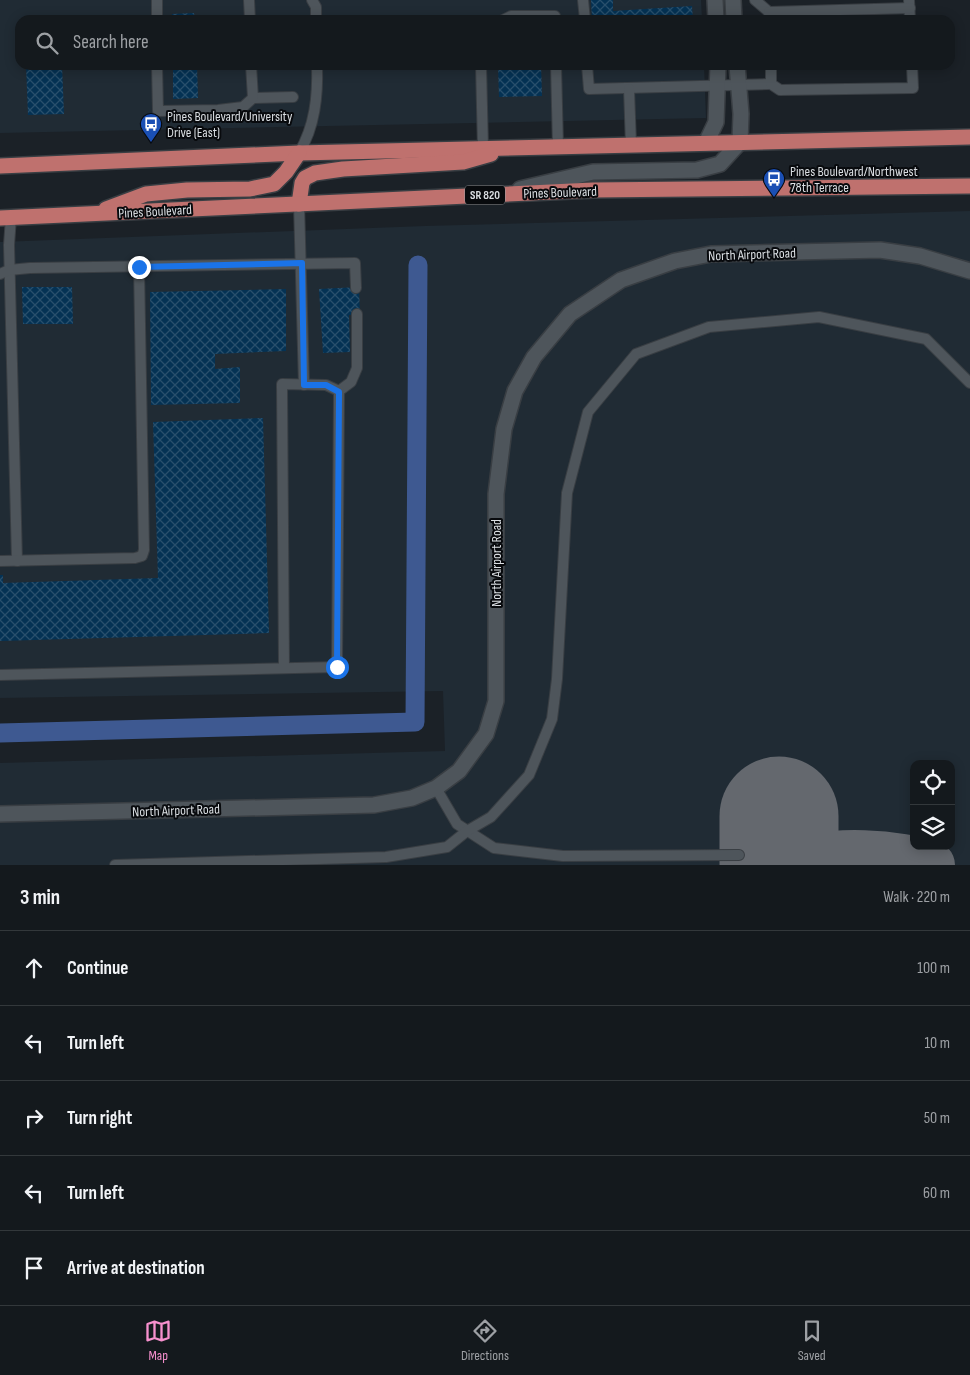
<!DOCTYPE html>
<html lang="en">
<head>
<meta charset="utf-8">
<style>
	:root { --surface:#14191d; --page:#1d2226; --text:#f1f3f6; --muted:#9da0a4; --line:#33383b; --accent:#f790ce }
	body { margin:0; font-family:"Sofia Sans Condensed",sans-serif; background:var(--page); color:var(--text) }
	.controls { position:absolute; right:15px; bottom:15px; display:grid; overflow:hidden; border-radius:10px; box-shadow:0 2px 12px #0003 }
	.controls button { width:45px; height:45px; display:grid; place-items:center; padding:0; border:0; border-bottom:1px solid var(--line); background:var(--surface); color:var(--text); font:25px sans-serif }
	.stop { position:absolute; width:15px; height:15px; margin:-11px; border:4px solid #1a73e8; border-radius:50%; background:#fff }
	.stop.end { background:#1a73e8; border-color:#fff; box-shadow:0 1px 5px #0008 }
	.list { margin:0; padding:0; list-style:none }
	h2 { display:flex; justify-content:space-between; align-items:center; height:65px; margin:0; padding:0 20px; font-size:21px }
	h2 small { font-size:16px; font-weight:400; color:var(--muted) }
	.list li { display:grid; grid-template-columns:32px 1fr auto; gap:15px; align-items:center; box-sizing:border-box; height:75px; padding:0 20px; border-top:1px solid var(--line) }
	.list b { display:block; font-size:19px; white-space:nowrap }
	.list em { font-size:16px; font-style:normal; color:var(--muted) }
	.icon { flex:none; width:28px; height:28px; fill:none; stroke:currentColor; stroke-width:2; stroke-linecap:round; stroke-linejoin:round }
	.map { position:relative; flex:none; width:970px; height:865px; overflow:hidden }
	.search { position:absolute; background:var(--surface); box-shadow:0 2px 12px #0003; left:15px; right:15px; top:15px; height:55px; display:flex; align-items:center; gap:12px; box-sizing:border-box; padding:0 18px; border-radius:15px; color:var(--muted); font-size:19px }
	.sheet { height:440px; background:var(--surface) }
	nav { display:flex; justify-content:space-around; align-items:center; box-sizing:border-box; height:70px; border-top:1px solid var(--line); background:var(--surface); font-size:14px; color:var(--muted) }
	nav a { display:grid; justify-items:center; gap:2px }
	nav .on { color:var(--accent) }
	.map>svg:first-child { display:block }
</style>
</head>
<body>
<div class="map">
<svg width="970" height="865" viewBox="0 0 970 865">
	<defs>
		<pattern id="building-cross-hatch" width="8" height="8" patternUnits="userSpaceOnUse" patternTransform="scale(1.25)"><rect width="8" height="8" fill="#043254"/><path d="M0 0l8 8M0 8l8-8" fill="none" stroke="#284f6c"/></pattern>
	</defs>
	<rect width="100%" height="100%" fill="#1b2127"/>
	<g fill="#202b34" fill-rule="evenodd">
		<path d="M 0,0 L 701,0 L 702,20 L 20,20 L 20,65 L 704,65 L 706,118 L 0,133 Z"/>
		<path d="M 970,211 L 970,865 L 0,865 L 0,763 L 445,751 L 443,691 L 0,698 L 0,242 L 425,226 ZM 914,764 L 951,764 L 951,846 L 914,846 Z"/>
	</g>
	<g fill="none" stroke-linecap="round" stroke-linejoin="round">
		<path stroke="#3e5991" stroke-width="19" d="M 0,733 L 415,722 L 418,265"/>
		<path stroke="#64686e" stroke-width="48" d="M 800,865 C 823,847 904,854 931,865"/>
		<path stroke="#64686e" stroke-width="119" d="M 779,865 L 779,816"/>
	</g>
	<g fill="url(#building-cross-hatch)">
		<path d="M 591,0 L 613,0 L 613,11 L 692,6 L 693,20 L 592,20 Z"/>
		<path d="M 194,13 L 195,20 L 172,20 L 172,14 Z"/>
		<path d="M 26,65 L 62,65 L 64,114 L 28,115 Z"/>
		<path d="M 173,65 L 197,65 L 198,98 L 173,99 Z"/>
		<path d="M 498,65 L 541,65 L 542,96 L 499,97 Z"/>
		<path d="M 22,287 L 72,287 L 73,324 L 23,324 Z"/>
		<path d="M 359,287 L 360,314 L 349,315 L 350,352 L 323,353 L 319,289 Z"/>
		<path d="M 286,289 L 286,351 L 215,354 L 215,369 L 240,367 L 240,403 L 151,405 L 150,292 Z"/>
		<path d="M 263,418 L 269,633 L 0,641 L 0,575 L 3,575 L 3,583 L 158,578 L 153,422 Z"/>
	</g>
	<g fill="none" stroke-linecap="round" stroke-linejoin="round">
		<g stroke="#393e43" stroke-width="12">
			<g id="service">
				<path d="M 157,0 L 157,20"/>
				<path d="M 249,0 L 250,20"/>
				<path d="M 312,0 L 316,7 L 316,20"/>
				<path d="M 583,0 L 585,20"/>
				<path d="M 755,0 L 769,12 L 770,20"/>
				<path d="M 909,0 L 910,20"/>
				<path d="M 769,12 L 910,8"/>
				<path d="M 503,20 L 511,16 L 555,16 L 555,20"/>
				<path d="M 157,65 L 158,111 L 218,110 L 243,107 L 253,98 L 293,97"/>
				<path d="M 251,65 L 253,98"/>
				<path d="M 481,65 L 483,149"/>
				<path d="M 556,65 L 558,147"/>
				<path d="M 587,65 L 589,89 L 771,84"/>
				<path d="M 771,65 L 771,84 L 780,90 L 913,88 L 912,65"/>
				<path d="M 629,89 L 631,145"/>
				<path d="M 299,153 C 315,126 318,96 317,65"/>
				<path d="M 299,204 L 304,385"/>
				<path d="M 11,217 L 9,245 L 17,561"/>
				<path d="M 0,274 L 9,270 L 30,268 L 355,263 L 356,288"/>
				<path d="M 339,391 L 351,382 L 357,368 L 357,314"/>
				<path d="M 0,561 L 135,558 L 142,556 L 144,550 L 139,267"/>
				<path d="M 0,675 L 337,667 L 339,391 L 326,385 L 282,384 L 284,667"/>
				<path d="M 436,788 L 457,824 L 494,848 L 563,856 L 739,855"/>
				<path d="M 115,865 L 386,857 L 447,847 L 467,831 L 491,817 L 529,775 L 552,719 L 557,679 L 567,493 L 588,412 L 636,354 L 709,327 L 819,317 L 926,339 L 970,383"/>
			</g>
		</g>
		<g stroke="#393e43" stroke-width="18">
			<g id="minor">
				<path d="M 715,0 L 716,20"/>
				<path d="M 733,0 L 734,20"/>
				<path d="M 706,143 L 716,122 L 718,65"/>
				<path d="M 520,189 L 593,172 L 697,170 L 720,164 L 740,142 L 741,114 L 737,65"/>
				<path d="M 0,814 L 374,805 L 412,798 L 436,788 L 459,771 L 486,734 L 496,701 L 496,494 L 504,429 L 515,391 L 534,357 L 570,314 L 621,280 L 675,261 L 711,254 L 880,250 L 920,256 L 970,271"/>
			</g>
		</g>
		<g stroke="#393e43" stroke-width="18">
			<g id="trunk">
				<path d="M 0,166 L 299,153 L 970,137"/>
				<path d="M 299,204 L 302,183 L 305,178 L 315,173 L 343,169 L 463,162 L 491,154"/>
				<path d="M 106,209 L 146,194 L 187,190 L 250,189 L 274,184 L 286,172 L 299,153"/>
				<path d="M 0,218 L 593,190 L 970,186"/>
			</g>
		</g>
		<use href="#service" stroke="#4e555b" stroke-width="10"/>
		<use href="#minor" stroke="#4e555b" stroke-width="15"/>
		<use href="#trunk" stroke="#bf716e" stroke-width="15"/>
	</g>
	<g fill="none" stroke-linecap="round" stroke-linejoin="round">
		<path stroke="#1a73e8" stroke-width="6" d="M 139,267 L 302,263 L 304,385 L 326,385 L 339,392 L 337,667"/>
	</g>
	<defs>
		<g id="bus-pin" transform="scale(1.125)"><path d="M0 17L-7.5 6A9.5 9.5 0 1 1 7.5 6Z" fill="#1a4fb4" stroke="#080a0d"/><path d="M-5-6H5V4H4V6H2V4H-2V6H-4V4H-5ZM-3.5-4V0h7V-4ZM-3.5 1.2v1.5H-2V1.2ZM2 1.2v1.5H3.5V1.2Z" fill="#fff"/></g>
	</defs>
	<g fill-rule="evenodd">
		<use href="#bus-pin" x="151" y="124"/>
		<use href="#bus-pin" x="774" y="179"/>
	</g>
	<g text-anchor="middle" stroke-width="4" stroke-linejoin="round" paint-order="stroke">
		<rect fill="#080a0d" stroke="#9c9fa3" stroke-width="1" x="465" y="185.5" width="40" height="19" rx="4"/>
		<g font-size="12" font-weight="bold" fill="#dbdfe3">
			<text x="485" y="199">SR 820</text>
		</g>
		<g font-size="14" fill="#dbdfe3" stroke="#080a0d" text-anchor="start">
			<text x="167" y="121">Pines Boulevard/University<tspan x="167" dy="16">Drive (East)</tspan></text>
			<text x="790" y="176">Pines Boulevard/Northwest<tspan x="790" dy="16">78th Terrace</tspan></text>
		</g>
		<g font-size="14" fill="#dbdfe3" stroke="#080a0d">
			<text transform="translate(560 192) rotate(-2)" y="5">Pines Boulevard</text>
			<text transform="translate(155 211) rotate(-3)" y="5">Pines Boulevard</text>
			<text transform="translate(752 254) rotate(-2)" y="5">North Airport Road</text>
			<text transform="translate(496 563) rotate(-90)" y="5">North Airport Road</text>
			<text transform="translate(176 810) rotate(-2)" y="5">North Airport Road</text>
		</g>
	</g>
</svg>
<div class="controls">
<button><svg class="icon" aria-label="locate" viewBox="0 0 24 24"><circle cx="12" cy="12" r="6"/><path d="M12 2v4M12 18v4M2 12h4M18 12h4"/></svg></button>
<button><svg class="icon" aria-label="layers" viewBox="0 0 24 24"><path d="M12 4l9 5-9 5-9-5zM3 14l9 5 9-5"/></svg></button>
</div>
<div class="stop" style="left:337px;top:667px"></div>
<div class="stop end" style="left:139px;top:267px"></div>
<div class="search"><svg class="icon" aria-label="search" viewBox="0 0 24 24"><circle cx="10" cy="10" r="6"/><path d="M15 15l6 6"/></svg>Search here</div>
</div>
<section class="sheet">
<h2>3 min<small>Walk · 220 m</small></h2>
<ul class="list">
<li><svg class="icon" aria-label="ahead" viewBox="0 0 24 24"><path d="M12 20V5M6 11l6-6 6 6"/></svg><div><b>Continue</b></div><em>100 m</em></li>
<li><svg class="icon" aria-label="left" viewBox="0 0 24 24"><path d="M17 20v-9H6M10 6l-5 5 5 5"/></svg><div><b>Turn left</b></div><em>10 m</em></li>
<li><svg class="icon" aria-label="right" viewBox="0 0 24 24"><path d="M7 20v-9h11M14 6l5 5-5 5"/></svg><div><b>Turn right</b></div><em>50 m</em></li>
<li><svg class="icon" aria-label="left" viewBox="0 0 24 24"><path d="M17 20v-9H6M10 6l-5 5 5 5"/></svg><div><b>Turn left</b></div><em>60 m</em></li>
<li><svg class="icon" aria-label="arrive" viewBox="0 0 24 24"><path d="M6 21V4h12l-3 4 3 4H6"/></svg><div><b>Arrive at destination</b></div></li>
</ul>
</section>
<nav>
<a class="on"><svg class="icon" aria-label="map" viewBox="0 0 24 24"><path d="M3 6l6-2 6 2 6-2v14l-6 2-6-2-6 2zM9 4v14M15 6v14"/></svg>Map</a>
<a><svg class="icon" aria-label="directions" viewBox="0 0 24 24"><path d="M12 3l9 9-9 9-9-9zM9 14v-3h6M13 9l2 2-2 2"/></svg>Directions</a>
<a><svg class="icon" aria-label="saved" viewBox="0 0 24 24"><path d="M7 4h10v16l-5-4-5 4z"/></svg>Saved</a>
</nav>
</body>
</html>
